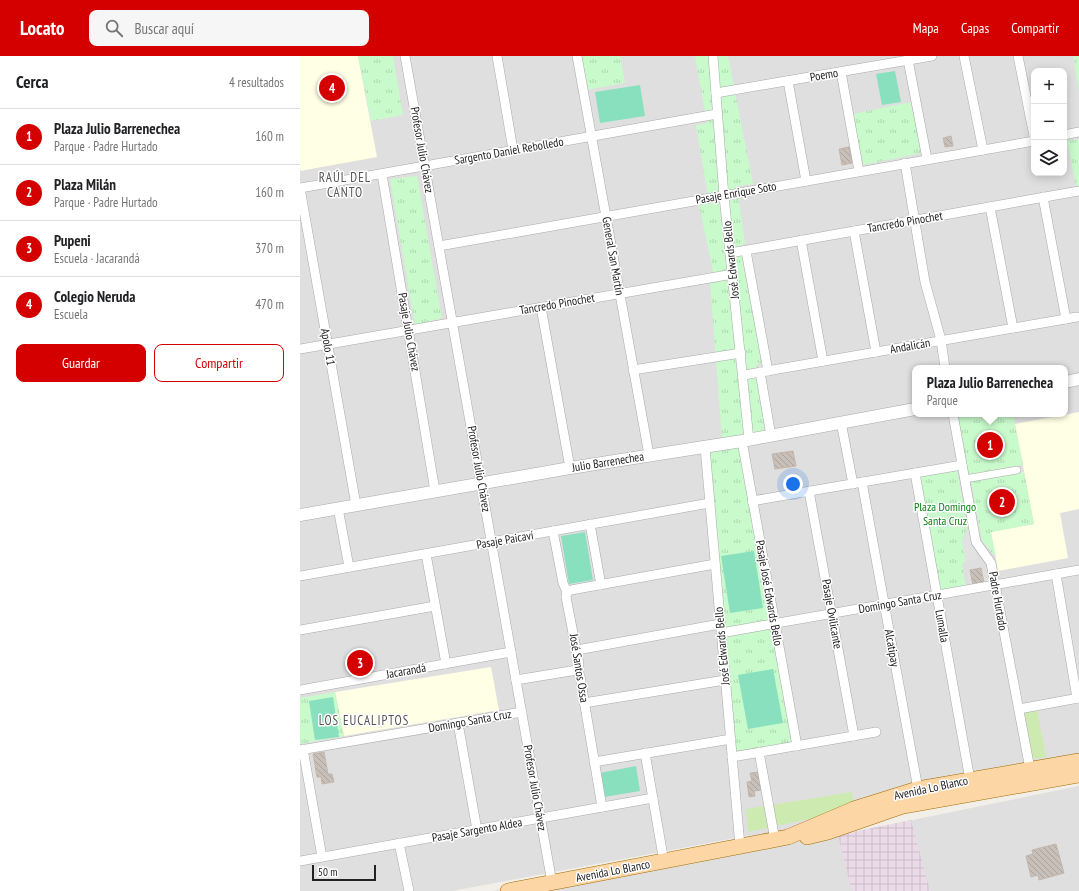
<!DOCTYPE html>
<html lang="es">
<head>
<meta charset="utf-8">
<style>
	:root { --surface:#fff; --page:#f6f6f6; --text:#202124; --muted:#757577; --line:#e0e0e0; --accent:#d40000 }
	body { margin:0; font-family:"PT Sans Narrow",sans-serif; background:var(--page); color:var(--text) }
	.controls { position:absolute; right:12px; top:12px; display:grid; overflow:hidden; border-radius:8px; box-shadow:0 2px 10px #0003 }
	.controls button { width:36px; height:36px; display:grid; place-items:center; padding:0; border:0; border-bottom:1px solid var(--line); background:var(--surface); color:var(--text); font:20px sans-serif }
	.scale { position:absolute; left:12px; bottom:10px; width:64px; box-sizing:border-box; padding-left:4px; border:2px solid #222; border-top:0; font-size:11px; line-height:14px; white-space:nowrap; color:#222; -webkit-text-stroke:3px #fff; paint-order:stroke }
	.you { position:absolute; left:493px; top:428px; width:14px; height:14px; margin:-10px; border:3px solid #fff; border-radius:50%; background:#1a73e8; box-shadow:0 0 0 6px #1a73e833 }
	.badge { display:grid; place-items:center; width:26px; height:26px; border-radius:50%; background:var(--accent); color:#fff; font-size:13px; font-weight:700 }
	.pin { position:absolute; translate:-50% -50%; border:2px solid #fff; box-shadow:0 1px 4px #0006 }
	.popup { position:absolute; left:612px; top:309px; width:156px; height:52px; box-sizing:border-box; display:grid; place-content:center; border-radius:8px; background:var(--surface); filter:drop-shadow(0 1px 3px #0005); font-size:13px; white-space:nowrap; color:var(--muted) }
	.popup b { font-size:15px; color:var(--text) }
	.popup::after { content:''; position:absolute; left:50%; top:100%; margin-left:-8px; border:8px solid transparent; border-top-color:var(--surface) }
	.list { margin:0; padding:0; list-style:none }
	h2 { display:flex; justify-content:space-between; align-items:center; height:52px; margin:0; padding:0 16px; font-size:17px }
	h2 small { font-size:13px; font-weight:400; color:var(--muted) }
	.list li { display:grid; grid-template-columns:26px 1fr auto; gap:12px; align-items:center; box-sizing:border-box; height:56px; padding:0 16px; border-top:1px solid var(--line) }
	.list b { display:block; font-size:15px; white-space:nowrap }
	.list p { margin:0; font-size:13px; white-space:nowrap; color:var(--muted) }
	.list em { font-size:13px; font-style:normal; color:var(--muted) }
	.actions { display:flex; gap:8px; padding:12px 16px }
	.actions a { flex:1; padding:9px 0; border:1px solid var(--accent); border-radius:8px; text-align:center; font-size:14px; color:var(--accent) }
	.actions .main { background:var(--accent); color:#fff }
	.icon { flex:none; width:22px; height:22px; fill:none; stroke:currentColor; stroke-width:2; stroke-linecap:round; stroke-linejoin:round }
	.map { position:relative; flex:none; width:779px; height:835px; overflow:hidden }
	header { display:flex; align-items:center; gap:24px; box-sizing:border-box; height:56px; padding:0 20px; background:var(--accent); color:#fff }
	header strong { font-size:19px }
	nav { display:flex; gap:22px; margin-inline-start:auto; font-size:14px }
	.search { width:280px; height:36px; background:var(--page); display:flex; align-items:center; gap:10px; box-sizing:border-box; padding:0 14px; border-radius:8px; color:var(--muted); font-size:15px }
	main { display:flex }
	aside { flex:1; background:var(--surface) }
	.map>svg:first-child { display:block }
</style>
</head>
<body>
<header>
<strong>Locato</strong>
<div class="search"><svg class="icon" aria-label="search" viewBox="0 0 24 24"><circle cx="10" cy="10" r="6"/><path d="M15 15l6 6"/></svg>Buscar aquí</div>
<nav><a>Mapa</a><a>Capas</a><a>Compartir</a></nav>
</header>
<main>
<aside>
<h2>Cerca<small>4 resultados</small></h2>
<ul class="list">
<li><span class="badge">1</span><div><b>Plaza Julio Barrenechea</b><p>Parque · Padre Hurtado</p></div><em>160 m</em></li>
<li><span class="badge">2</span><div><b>Plaza Milán</b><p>Parque · Padre Hurtado</p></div><em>160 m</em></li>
<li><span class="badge">3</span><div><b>Pupeni</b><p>Escuela · Jacarandá</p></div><em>370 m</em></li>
<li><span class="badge">4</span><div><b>Colegio Neruda</b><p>Escuela</p></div><em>470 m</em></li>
</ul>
<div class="actions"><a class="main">Guardar</a><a>Compartir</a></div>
</aside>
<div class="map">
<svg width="779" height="835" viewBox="0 0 779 835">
	<defs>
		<pattern id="industrial-grid" width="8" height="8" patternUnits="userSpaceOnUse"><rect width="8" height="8" fill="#ebdbe8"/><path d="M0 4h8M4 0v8" fill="none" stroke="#c9bcc7"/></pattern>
		<pattern id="park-tufts" width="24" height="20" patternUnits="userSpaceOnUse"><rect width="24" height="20" fill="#c8facc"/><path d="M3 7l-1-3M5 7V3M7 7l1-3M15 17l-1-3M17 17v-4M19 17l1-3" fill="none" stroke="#acd6af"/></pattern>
		<pattern id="building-back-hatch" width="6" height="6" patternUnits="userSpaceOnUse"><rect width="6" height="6" fill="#c7bfb8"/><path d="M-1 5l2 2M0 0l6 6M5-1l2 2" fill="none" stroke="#aba49e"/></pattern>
	</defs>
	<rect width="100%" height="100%" fill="#f2efe9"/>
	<path fill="#e0dfdf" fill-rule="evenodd" d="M 0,0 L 779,0 L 779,706 L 623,732 L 539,779 L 779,730 L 779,835 L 192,835 L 457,778 L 152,835 L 0,835 ZM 734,15 L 764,15 L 764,117 L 734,117 ZM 615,312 L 765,312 L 765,358 L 615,358 Z"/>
	<path fill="url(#industrial-grid)" d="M 611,764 L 630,835 L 552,835 L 538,779 Z"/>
	<g fill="#ffffe5">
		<path d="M 0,0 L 58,0 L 77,101 L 0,115 Z"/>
		<path d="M 779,356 L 779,453 L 760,457 L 768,502 L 698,515 L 691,476 L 734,468 L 715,368 Z"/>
		<path d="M 191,611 L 199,654 L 44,680 L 35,636 Z"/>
	</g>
	<g fill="#cdebb0">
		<path d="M 737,653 L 746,701 L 733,703 L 724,655 Z"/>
		<path d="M 552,736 L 554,749 L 518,761 L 448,776 L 446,753 Z"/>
	</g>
	<g fill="url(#park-tufts)">
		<path d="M 58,0 L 93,0 L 103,59 L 71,65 Z"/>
		<path d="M 280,0 L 320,0 L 325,27 L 286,34 Z"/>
		<path d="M 395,0 L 428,0 L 453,128 L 437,130 L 445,188 L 440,190 L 462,308 L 456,309 L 465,376 L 422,383 L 410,226 L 415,225 L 399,149 L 409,147 L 396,69 L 407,67 Z"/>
		<path d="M 773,0 L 779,0 L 779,35 Z"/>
		<path d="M 611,46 L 621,97 L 563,109 L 553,58 Z"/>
		<path d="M 779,83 L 779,130 L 776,130 L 767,85 Z"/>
		<path d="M 117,120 L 142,262 L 115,269 L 90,123 Z"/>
		<path d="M 656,358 L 713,358 L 723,409 L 667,419 Z"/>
		<path d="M 435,391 L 440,393 L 496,688 L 437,698 L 408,395 Z"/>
		<path d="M 657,414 L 667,472 L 662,485 L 666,505 L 662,508 L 666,531 L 638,536 L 619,421 Z"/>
		<path d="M 724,416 L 734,468 L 691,476 L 696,501 L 682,485 L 671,425 Z"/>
		<path d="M 35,636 L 44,680 L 0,688 L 0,642 Z"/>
	</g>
	<g fill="#88e0be">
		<path d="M 595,15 L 601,46 L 582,49 L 576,18 Z"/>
		<path d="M 340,29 L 345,60 L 300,67 L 295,36 Z"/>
		<path d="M 285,476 L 293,524 L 269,528 L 261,480 Z"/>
		<path d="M 454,495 L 463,552 L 430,557 L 421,500 Z"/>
		<path d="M 473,613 L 483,667 L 448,673 L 438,619 Z"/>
		<path d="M 33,641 L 39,681 L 15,684 L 9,645 Z"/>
		<path d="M 336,710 L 340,735 L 304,741 L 300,717 Z"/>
	</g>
	<path fill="#e2e2e2" d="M 670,467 L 677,503 L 666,505 L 662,485 Z"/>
	<g fill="url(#building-back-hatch)" stroke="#c4b6ab">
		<path d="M 651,80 L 653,90 L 645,91 L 643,82 Z"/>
		<path d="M 549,91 L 552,107 L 542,109 L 539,93 Z"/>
		<path d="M 493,395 L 496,410 L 475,413 L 472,398 Z"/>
		<path d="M 681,512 L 684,527 L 673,529 L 670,514 Z"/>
		<path d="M 24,696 L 28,718 L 32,718 L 34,726 L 22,728 L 21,721 L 17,721 L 13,698 Z"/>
		<path d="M 460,716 L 463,734 L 454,735 L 455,740 L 449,741 L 447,726 L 452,725 L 450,717 Z"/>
		<path d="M 756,788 L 764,817 L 739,824 L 738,819 L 731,821 L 726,800 L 733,798 L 732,794 Z"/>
	</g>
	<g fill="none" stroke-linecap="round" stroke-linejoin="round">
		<g stroke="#a9a9a9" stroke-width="8">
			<path id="pedestrian" d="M 665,423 L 717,414"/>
		</g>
		<g stroke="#a9a9a9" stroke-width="10">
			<g id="minor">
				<path d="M 105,0 L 252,827"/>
				<path d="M 197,0 L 213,94"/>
				<path d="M 277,0 L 349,399"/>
				<path d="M 413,0 L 424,140 L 449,384"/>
				<path d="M 664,0 L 683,94"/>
				<path d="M 718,0 L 734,80"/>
				<path d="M 608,4 L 627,103"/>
				<path d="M 541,16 L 559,115"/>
				<path d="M 488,25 L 506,125"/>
				<path d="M 416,37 L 632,0"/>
				<path d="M 764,79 L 779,76"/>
				<path d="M 605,107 L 625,226 L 641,284 L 645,312"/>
				<path d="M 82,118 L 135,435"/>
				<path d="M 0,132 L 417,58"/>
				<path d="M 0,132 L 56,449"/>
				<path d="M 743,141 L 766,263"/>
				<path d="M 690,151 L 713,272"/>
				<path d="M 554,175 L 576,296"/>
				<path d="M 501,184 L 523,305"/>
				<path d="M 139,190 L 734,85"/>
				<path d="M 446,195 L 468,315"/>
				<path d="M 430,197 L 779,135"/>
				<path d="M 241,251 L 270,412"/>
				<path d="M 0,293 L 433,218"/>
				<path d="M 333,314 L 441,297"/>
				<path d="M 460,316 L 471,380"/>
				<path d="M 444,319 L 777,261"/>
				<path d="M 653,358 L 676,486 L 691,507 L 730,713"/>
				<path d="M 541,366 L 553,428"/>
				<path d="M 442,385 L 497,690"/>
				<path d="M 405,391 L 440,790"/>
				<path d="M 615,417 L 670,724"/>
				<path d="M 562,426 L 618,733"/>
				<path d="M 509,435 L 554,680"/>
				<path d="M 452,445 L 662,409"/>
				<path d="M 38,452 L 49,511"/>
				<path d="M 290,468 L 301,529"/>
				<path d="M 253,475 L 263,527 L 267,536 L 266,541 L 279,608 L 277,614 L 280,620 L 302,751"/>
				<path d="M 126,498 L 146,608"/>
				<path d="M 756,518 L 777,642"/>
				<path d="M 0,520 L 410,447"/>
				<path d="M 267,536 L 271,534 L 415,508"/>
				<path d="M 0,574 L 135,550"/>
				<path d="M 421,577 L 779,514"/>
				<path d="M 277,594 L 420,568"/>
				<path d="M 216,624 L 277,614"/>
				<path d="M 0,634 L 211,596"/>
				<path d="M 284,647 L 425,624"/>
				<path d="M 719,653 L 779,642"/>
				<path d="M 158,667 L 177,774"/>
				<path d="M 3,693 L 22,801"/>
				<path d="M 0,694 L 222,656"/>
				<path d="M 459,696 L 475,784"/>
				<path d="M 345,697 L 364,806"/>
				<path d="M 432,701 L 576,676"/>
				<path d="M 294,706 L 431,683"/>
				<path d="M 99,787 L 109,835"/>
				<path d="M 0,805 L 353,742"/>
			</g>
		</g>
		<g stroke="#a9a9a9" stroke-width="13">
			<g id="tertiary">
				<path d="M 765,326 L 779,323"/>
				<path d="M 0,459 L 270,412 L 442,385 L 615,353"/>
			</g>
		</g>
		<g stroke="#a06b00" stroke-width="16">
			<g id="primary">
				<path d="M 507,781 L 528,776 L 603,750 L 779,719"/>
				<path d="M 208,835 L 488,781 L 554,753 L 618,733 L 779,705"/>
			</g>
		</g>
		<use href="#pedestrian" stroke="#fff" stroke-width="7"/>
		<use href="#minor" stroke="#fff" stroke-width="9"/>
		<use href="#tertiary" stroke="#fff" stroke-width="12"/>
		<use href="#primary" stroke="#fcd6a4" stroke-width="15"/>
	</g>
	<g text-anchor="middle" stroke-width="3" stroke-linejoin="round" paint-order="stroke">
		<g font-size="12" fill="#222" stroke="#fff">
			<text transform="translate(524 19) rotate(-10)" y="4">Poemo</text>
			<text transform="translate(122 94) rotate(80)" y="4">Profesor Julio Chávez</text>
			<text transform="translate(209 95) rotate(-10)" y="4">Sargento Daniel Rebolledo</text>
			<text transform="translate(436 137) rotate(-10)" y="4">Pasaje Enrique Soto</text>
			<text transform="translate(605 166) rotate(-10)" y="4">Tancredo Pinochet</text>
			<text transform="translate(313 200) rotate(80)" y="4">General San Martín</text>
			<text transform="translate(431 204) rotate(-96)" y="4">José Edwards Bello</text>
			<text transform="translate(257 248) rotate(-10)" y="4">Tancredo Pinochet</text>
			<text transform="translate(109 276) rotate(80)" y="4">Pasaje Julio Chávez</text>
			<text transform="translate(610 290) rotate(-10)" y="4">Andalicán</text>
			<text transform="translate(28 291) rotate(80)" y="4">Apolo 11</text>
			<text transform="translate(308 406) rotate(-9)" y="4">Julio Barrenechea</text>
			<text transform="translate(179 413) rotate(80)" y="4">Profesor Julio Chávez</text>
			<text transform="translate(205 484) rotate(-10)" y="4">Pasaje Paicaví</text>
			<text transform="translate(469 537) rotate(80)" y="4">Pasaje José Edwards Bello</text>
			<text transform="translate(698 545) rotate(80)" y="4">Padre Hurtado</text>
			<text transform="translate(600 546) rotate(-10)" y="4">Domingo Santa Cruz</text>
			<text transform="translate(532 558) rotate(80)" y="4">Pasaje Ovilicante</text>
			<text transform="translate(642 570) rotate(80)" y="4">Lumalla</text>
			<text transform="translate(422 590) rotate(-95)" y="4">José Edwards Bello</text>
			<text transform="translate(592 592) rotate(80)" y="4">Alcatipay</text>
			<text transform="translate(279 612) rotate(81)" y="4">José Santos Ossa</text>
			<text transform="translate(106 615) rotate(-10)" y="4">Jacarandá</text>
			<text transform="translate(170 665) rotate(-10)" y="4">Domingo Santa Cruz</text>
			<text transform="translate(235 732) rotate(80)" y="4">Profesor Julio Chávez</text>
			<text transform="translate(631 732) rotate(-12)" y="4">Avenida Lo Blanco</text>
			<text transform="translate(177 774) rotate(-10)" y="4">Pasaje Sargento Aldea</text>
			<text transform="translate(313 815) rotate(-11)" y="4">Avenida Lo Blanco</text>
		</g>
		<g font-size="12" fill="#0c8416" stroke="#fff">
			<text x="645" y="455">Plaza Domingo<tspan x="645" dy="14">Santa Cruz</tspan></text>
		</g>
		<g font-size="13" letter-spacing="1" fill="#555" stroke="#fff">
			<text x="45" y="126">RAÚL DEL<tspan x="45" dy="15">CANTO</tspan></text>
			<text x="64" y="669">LOS EUCALIPTOS</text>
		</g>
	</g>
</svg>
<div class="controls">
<button>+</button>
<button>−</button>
<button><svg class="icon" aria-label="layers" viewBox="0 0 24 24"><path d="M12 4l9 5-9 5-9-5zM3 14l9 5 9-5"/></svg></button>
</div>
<div class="scale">50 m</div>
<div class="you"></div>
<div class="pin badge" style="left:690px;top:389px">1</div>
<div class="popup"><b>Plaza Julio Barrenechea</b>Parque</div>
<div class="pin badge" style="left:702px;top:446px">2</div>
<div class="pin badge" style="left:60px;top:607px">3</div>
<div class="pin badge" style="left:32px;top:32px">4</div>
</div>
</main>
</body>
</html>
